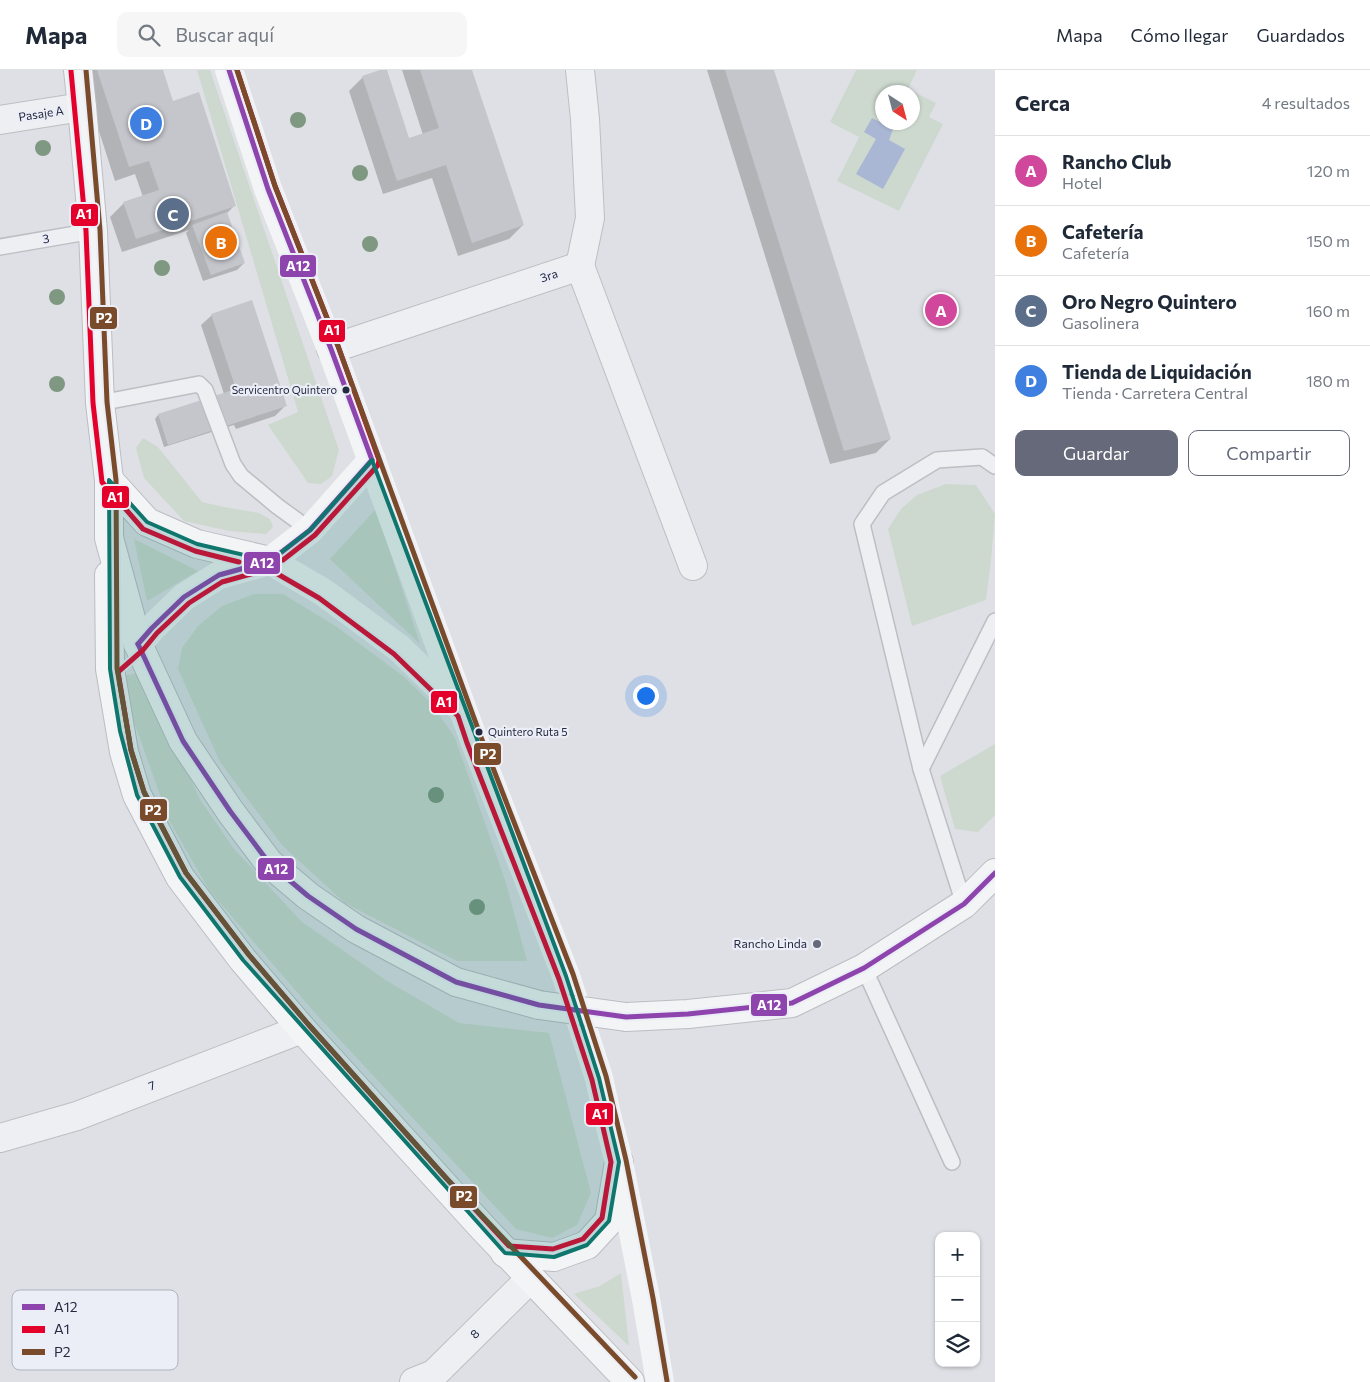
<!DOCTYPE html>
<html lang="es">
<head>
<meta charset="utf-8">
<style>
	:root { --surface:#fff; --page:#f6f6f7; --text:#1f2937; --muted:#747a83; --line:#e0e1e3; --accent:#65697a }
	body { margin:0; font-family:Commissioner,sans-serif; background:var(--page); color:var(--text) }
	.controls { position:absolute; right:15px; bottom:15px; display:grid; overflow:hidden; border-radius:10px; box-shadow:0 1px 4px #0004 }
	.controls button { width:45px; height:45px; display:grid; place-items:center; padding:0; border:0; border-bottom:1px solid var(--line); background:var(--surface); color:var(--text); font:25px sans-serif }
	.compass { position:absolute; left:875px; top:15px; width:45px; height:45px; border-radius:50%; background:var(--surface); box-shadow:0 1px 4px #0004; rotate:144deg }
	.you { position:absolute; left:645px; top:625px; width:18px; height:18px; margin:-12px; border:4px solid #fff; border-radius:50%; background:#1a73e8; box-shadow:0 0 0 8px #1a73e833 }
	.badge { display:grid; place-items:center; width:32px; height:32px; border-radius:50%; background:var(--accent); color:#fff; font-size:16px; font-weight:700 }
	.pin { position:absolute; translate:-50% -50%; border:2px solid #fff; box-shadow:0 1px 5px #0006 }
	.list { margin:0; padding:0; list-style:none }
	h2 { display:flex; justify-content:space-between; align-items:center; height:65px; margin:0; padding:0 20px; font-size:21px }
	h2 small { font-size:16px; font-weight:400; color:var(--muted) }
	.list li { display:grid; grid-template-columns:32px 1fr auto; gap:15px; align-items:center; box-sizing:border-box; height:70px; padding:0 20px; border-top:1px solid var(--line) }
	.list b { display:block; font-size:19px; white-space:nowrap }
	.list p { margin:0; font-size:16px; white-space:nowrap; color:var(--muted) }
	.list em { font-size:16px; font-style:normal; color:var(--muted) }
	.actions { display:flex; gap:10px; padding:15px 20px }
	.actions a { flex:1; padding:11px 0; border:1px solid var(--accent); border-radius:10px; text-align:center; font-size:18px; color:var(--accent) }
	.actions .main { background:var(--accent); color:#fff }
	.icon { flex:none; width:28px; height:28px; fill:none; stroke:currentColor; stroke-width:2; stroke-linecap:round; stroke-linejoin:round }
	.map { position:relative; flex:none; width:995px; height:1312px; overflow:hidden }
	header { display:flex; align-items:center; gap:30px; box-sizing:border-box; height:70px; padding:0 25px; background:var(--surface); border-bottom:1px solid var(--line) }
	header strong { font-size:24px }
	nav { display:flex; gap:28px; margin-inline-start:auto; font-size:18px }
	.search { width:350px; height:45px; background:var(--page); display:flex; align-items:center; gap:12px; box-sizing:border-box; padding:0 18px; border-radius:10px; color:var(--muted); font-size:19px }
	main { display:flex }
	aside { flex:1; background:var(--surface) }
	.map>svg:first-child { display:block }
</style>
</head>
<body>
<header>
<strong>Mapa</strong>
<div class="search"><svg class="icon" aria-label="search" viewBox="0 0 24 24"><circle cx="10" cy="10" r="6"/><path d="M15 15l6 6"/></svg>Buscar aquí</div>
<nav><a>Mapa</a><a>Cómo llegar</a><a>Guardados</a></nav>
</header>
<main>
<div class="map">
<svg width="995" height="1312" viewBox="0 0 995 1312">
	<rect width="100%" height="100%" fill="#dfe0e5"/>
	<g fill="#cdd9ce" fill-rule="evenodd">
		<path d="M 197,0 L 210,0 L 339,380 L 332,406 L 321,414 L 308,413 L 268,355 L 298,342 Z"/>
		<path d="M 856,0 L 917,0 L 908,19 L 936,33 L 929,47 L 943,54 L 899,141 L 837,111 L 859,67 L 830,52 ZM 882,22 L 912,22 L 912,52 L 882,52 Z"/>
		<path d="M 143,368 L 158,377 L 202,432 L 224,437 L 259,443 L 270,449 L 273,457 L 266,464 L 229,461 L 184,451 L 144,408 L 136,378 Z"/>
		<path d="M 946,414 L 976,415 L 995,444 L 991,491 L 986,530 L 912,556 L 888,459 L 901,439 L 917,425 Z"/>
		<path d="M 376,439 L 420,574 L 330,489 Z"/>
		<path d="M 134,469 L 198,501 L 147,531 Z"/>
		<path d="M 254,524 L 283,524 L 337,557 L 403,606 L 432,634 L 455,668 L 506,813 L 527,891 L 457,891 L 345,833 L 282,775 L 220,692 L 178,599 L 182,578 L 198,556 L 222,536 Z"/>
		<path d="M 139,603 L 201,731 L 234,779 L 302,852 L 387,911 L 459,953 L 549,963 L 591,1123 L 577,1155 L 552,1168 L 516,1159 L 316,944 L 209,820 L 169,750 L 127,632 L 123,606 Z"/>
		<path d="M 995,674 L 995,745 L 978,762 L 955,759 L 940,706 Z"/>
		<path d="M 621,1203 L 629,1276 L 574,1224 L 600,1216 Z"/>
	</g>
	<path fill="#a9b6d4" d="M 872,48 L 893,59 L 889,70 L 905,79 L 883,119 L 856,104 L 876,69 L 864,62 Z"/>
	<g fill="#0003">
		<path d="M 82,0 L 161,0 L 172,32 L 235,135 L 226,144 L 244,193 L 237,200 L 203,211 L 186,163 L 189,160 L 122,182 L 110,147 L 124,133 L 143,127 L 135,104 L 115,111 L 80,2 Z"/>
		<path d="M 385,0 L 408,70 L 423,65 L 402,0 L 471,0 L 523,155 L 509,169 L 458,186 L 432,108 L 383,124 L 349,21 L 363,7 Z"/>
		<path d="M 707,0 L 772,0 L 890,369 L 876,383 L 830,394 Z"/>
		<path d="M 212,245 L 286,335 L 275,346 L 236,359 L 234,355 L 164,377 L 155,349 L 158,345 L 224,324 L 201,255 Z"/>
	</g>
	<g fill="#c5c6cc">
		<path d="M 97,0 L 163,0 L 173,31 L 199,22 L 236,136 L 136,169 L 123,132 L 159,120 L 149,91 L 129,97 Z"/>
		<path d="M 380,0 L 387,0 L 409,68 L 439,58 L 420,0 L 472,0 L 524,155 L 472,173 L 446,95 L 397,111 L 362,6 Z"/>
		<path d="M 725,0 L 774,0 L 891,369 L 844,381 Z"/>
		<path d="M 227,142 L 245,193 L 211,205 L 192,155 Z"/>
		<path d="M 252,230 L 287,336 L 168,375 L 158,344 L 236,319 L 211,244 Z"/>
	</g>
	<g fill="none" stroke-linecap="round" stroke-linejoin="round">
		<g stroke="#bdbec3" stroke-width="18">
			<g id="service">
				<path d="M 0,177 L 93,161"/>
				<path d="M 100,333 L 199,314 L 205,320 L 233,394 L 241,406 L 277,436 L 310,460"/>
				<path d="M 921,699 L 995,551"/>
				<path d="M 964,834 L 921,699 L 862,454 L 883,423 L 937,390 L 982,387 L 995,396"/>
				<path d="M 864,898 L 952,1092"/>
			</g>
		</g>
		<g stroke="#bdbec3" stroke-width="30">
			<g id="minor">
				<path d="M 0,50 L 82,37"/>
				<path d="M 580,196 L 693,496"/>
				<path d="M 331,279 L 580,196 L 590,148 L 585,49 L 580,0"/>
				<path d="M 0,1068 L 77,1046 L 302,959"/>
				<path d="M 414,1312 L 434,1304 L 530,1209"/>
			</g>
		</g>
		<g stroke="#bbbdc3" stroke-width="30">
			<g id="primary">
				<path d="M 78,0 L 82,37 L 93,161 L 100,333 L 109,410 L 109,468 L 138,574 L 183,671 L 230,741 L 269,793 L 308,826 L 356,859 L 456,912 L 539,935"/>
				<path d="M 109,410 L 147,452 L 197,474 L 270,491"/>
				<path d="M 109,505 L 110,599 L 124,682 L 137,725 L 180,807 L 243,890 L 302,959 L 483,1158 L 630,1312"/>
				<path d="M 626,947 L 688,944 L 792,933 L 864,898 L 964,834 L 995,803"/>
				<path d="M 505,1183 L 554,1187 L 587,1175 L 609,1151 L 619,1092"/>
			</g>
		</g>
		<use href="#service" stroke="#eeeff2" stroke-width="15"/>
		<use href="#minor" stroke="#eeeff2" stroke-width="28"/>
		<g stroke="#f3f4f5" stroke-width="28">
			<path d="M 229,0 L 268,119 L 331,279 L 474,670 L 566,906 L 599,1008 L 607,1045 L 619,1092 L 646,1229 L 660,1312"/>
			<path d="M 270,491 L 323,522 L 399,578 L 460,637"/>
			<path d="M 138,574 L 152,558 L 184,527 L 219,505 L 270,491 L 310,460 L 372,390"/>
		</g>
		<use href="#primary" stroke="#f3f4f5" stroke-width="28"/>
		<g stroke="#bbbdc3" stroke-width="30" stroke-linecap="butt">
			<path id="primary-bridge" d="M 539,935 L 626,947"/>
		</g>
		<use href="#primary-bridge" stroke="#f3f4f5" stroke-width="28"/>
		<g stroke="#ebeef6" stroke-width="9">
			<g id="bus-1">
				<path d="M 229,0 L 268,119 L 331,279 L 372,390"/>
				<path d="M 138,574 L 183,671 L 230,741 L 269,793 L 308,826 L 356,859 L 456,912 L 539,935 L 626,947 L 688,944 L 792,933 L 864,898 L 964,834 L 995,803"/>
				<path d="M 138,574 L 152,558 L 184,527 L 219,505 L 270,491 L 310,460 L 372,390"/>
			</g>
		</g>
		<g stroke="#ebeef6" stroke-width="9">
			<g id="bus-2">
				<path d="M 237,0 L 275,116 L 338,276 L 379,390 L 378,395 L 315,465 L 283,490"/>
				<path d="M 71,1 L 86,161 L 93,333 L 102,412 L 143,459 L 195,481 L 239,492"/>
				<path d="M 269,499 L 319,528 L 394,584 L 458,646 L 467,673 L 559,909 L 592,1010 L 611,1092 L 602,1148 L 583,1169 L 553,1179 L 509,1176 L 447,1109 L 308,954 L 249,885 L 186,803 L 144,722 L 131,680 L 118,602 L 143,580 L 157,563 L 189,533 L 222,512 Z"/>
			</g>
		</g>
		<g stroke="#ebeef6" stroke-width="9">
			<g id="bus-3">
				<path d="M 86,0 L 100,160 L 107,332 L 116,410 L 117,598 L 131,680 L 144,722 L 186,803 L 249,885 L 308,954 L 447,1109 L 635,1307"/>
				<path d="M 237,0 L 275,116 L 338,276 L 481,667 L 573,904 L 606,1006 L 626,1090 L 653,1228 L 667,1311"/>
			</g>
		</g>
		<use href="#bus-1" stroke="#8e44ad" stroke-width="5"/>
		<use href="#bus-2" stroke="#e4002b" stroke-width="5"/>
		<use href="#bus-3" stroke="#7a4b2a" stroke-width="5"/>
	</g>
	<g fill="#7f9881">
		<circle cx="298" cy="50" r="8"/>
		<circle cx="43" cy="78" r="8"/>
		<circle cx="360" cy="103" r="8"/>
		<circle cx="370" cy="174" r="8"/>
		<circle cx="162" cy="198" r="8"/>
		<circle cx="57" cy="227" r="8"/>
		<circle cx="57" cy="314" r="8"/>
		<circle cx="436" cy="725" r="8"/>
		<circle cx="477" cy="837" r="8"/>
	</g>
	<path fill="#0f766e" fill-opacity="0.2" stroke="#0f766e" stroke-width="4" stroke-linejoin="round" d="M 372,390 L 566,906 L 599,1008 L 619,1092 L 609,1151 L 587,1175 L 554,1187 L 505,1183 L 243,890 L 180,807 L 137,725 L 120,661 L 110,599 L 109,410 L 147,452 L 197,474 L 270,491 L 310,460 Z"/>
	<g fill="#242940" stroke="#ebeef6" stroke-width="2">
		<circle cx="346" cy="320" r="4.5"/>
		<circle cx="479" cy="662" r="4.5"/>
	</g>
	<circle fill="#65697a" stroke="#ebeef6" stroke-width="2" cx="817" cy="874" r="5"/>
	<g text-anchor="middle" stroke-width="4.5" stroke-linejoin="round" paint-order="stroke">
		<g font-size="11" fill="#242940" stroke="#ebeef6" text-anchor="end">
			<text x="337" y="324">Servicentro Quintero</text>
			<text x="488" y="666" text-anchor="start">Quintero Ruta 5</text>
		</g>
		<g font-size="12" fill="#242940" stroke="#ebeef6">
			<text transform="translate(41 44) rotate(-9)" y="4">Pasaje A</text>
			<text transform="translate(46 169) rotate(-10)" y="4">3</text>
			<text transform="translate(549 206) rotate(-18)" y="4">3ra</text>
			<text transform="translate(152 1016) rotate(-21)" y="4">7</text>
			<text transform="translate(475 1264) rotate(-45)" y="4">8</text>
		</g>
		<g font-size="12" fill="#242940" stroke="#ebeef6" text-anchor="end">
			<text x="807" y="878">Rancho Linda</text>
		</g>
	</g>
	<rect x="12" y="1220" width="166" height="80" rx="8" fill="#ebeef6" stroke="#afb3bf" stroke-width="1"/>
	<rect x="22" y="1234" width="23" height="6" fill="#8e44ad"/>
	<rect x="22" y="1256" width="23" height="7" fill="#e4002b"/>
	<rect x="22" y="1279" width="23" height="6" fill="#7a4b2a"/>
	<g font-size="14" fill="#242940">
		<text x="54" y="1242">A12</text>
		<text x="54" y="1264">A1</text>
		<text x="54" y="1287">P2</text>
	</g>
	<g stroke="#ebeef6" stroke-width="2">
		<rect x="70" y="133" width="29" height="24" rx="5" fill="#e4002b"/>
		<rect x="279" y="184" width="38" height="24" rx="5" fill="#8e44ad"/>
		<rect x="89" y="236" width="29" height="24" rx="5" fill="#7a4b2a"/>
		<rect x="318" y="249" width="28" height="24" rx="5" fill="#e4002b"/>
		<rect x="101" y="415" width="29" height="24" rx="5" fill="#e4002b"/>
		<rect x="243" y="481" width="38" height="24" rx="5" fill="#8e44ad"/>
		<rect x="430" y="620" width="28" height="24" rx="5" fill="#e4002b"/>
		<rect x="473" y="672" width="29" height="24" rx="5" fill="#7a4b2a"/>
		<rect x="139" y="728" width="29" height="24" rx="5" fill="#7a4b2a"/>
		<rect x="257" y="787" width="38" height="24" rx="5" fill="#8e44ad"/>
		<rect x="750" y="923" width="38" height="24" rx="5" fill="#8e44ad"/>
		<rect x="585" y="1032" width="29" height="24" rx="5" fill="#e4002b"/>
		<rect x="449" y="1115" width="29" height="24" rx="5" fill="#7a4b2a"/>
	</g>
	<g font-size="14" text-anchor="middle" font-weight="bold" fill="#fff">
		<text x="84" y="149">A1</text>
		<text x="298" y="201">A12</text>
		<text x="104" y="253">P2</text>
		<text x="332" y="265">A1</text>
		<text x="115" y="432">A1</text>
		<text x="262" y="498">A12</text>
		<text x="444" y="637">A1</text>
		<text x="488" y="689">P2</text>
		<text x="153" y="745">P2</text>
		<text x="276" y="804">A12</text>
		<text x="769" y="940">A12</text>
		<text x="600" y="1049">A1</text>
		<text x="464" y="1131">P2</text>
	</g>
</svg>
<div class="controls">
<button>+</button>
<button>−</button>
<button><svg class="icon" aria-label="layers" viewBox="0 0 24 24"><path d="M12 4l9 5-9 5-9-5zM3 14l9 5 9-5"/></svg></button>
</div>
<svg class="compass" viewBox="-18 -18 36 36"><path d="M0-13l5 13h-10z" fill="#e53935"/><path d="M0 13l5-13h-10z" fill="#747a83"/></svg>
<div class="you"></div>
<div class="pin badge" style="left:941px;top:240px;background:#d1479c">A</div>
<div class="pin badge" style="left:221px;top:172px;background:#e8710a">B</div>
<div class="pin badge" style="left:173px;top:144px;background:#5c6f8a">C</div>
<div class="pin badge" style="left:146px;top:53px;background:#3f7fe0">D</div>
</div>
<aside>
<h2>Cerca<small>4 resultados</small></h2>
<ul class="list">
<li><span class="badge" style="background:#d1479c">A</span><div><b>Rancho Club</b><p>Hotel</p></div><em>120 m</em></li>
<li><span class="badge" style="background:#e8710a">B</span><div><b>Cafetería</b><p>Cafetería</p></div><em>150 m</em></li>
<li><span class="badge" style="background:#5c6f8a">C</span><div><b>Oro Negro Quintero</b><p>Gasolinera</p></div><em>160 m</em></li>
<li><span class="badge" style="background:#3f7fe0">D</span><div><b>Tienda de Liquidación</b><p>Tienda · Carretera Central</p></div><em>180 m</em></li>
</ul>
<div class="actions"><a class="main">Guardar</a><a>Compartir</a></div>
</aside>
</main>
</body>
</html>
